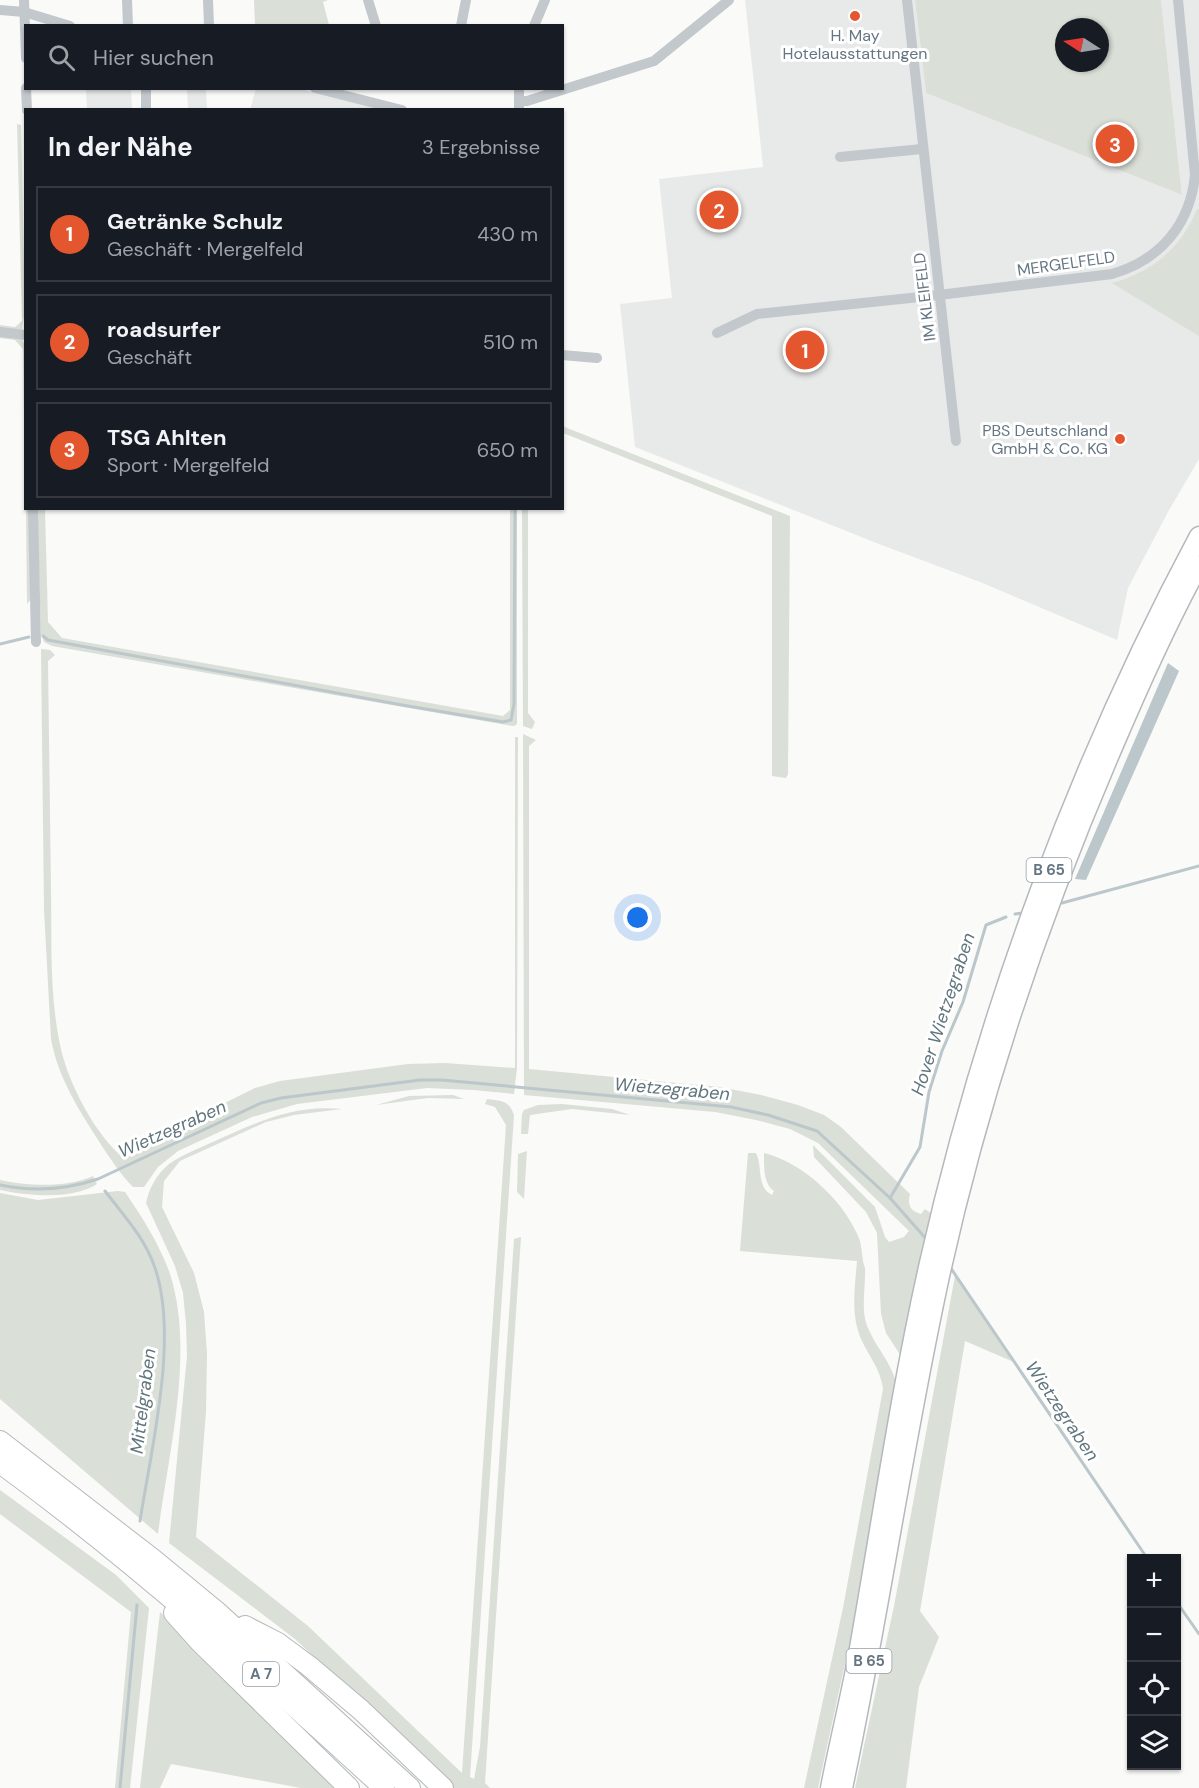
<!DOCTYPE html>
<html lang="de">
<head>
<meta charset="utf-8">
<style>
	:root { --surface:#171b24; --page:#20242c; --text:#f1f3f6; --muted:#9ea1a6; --line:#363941; --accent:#e4572e }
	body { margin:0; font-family:"DM Sans",sans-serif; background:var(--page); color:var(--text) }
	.controls { position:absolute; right:18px; bottom:18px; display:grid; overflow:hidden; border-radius:0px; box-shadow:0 2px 4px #0004 }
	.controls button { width:54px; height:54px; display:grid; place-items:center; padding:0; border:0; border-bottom:2px solid var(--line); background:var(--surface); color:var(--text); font:30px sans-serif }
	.compass { position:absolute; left:1055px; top:18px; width:54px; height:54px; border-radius:50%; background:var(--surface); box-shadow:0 2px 4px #0004; rotate:282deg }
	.you { position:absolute; left:638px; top:918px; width:21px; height:21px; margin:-15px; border:4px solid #fff; border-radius:50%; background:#1a73e8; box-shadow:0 0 0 9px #1a73e833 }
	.badge { display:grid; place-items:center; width:39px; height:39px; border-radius:50%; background:var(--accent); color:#fff; font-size:20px; font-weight:700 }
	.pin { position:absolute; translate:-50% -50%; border:3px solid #fff; box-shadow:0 2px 6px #0006 }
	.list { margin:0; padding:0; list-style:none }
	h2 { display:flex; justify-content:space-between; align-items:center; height:78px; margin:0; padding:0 24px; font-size:26px }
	h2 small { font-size:20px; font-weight:400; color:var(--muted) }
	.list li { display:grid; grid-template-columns:39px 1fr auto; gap:18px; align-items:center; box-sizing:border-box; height:96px; margin:0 12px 12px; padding:0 12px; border:2px solid var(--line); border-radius:0px }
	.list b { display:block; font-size:22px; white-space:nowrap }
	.list p { margin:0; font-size:20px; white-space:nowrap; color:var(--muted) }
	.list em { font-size:20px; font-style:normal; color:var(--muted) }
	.icon { flex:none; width:33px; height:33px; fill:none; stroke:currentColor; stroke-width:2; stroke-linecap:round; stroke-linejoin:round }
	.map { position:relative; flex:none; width:1199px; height:1788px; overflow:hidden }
	.search { position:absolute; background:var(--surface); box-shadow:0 2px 4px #0004; left:24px; top:24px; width:540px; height:66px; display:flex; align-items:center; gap:15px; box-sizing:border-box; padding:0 21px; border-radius:0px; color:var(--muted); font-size:22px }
	.panel { position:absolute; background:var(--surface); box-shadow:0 2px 4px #0004; left:24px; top:108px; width:540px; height:402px; border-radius:0px }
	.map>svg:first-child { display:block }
</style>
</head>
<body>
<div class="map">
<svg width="1199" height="1788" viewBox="0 0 1199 1788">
	<rect width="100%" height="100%" fill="#fafaf8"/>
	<g fill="#e8e9e9">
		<path d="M 745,0 L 915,0 L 926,93 L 1182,195 L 1161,0 L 1199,0 L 1199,459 L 1168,512 L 1128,588 L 1117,640 L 980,582 L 879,544 L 635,447 L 620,304 L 672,298 L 659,179 L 763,167 Z"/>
		<path d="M 256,88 L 300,89 L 385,109 L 250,110 Z"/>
		<path d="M 86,89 L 131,89 L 132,109 L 87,109 Z"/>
		<path d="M 187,89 L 206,89 L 207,109 L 188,109 Z"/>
	</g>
	<g fill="#dadfd7" fill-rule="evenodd">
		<path d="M 254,0 L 328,0 L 323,2 L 329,25 L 255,25 Z"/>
		<path d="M 915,0 L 1161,0 L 1182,195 L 926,93 ZM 1064,27 L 1100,27 L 1100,63 L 1064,63 Z"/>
		<path d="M 17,124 L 21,125 L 25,310 L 22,329 L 0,329 L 0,325 L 15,327 L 22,321 Z"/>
		<path d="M 1197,209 L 1199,209 L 1199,336 L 1112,283 C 1153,272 1182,247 1197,209 Z"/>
		<path d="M 0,335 L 21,338 L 25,345 L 25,485 L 23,349 L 15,340 L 0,338 Z"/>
		<path d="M 562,426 L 790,516 L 788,774 L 786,778 L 772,776 L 772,516 L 563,433 Z"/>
		<path d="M 26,509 L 29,509 L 31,599 L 27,604 Z"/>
		<path d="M 37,509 L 45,509 L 48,622 L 62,638 L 503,716 L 510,710 L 510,509 L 517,509 L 517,724 L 514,726 L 507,725 L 52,646 L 44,642 L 41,634 Z"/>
		<path d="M 522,509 L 528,509 L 528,713 L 535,722 L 532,729 L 523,726 Z"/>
		<path d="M 41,649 L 50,650 L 55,655 L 48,661 C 49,737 50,813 51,889 C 52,942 49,997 61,1049 C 69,1084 93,1130 120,1155 L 255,1088 L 280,1081 L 408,1064 L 445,1063 L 515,1068 L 515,737 L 518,737 L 517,1068 L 514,1094 L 473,1090 L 427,1088 L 297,1104 L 252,1117 L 178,1151 L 158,1167 L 144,1187 L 133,1187 C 120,1174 110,1158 100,1143 C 79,1110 58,1078 51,1039 L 44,909 Z"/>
		<path d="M 523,734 L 536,740 L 529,746 L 529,1069 L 720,1087 L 761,1095 L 798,1105 L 824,1115 L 841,1127 L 910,1194 C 907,1204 910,1211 921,1214 L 925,1209 L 932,1214 L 901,1356 L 886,1333 L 881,1314 L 877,1233 L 866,1212 L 814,1157 L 813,1145 L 875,1207 L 885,1237 L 889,1242 L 904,1237 L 909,1231 L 818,1143 L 790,1129 L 756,1120 L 715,1112 L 524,1095 Z"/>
		<path d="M 453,1095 L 464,1099 L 428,1098 L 376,1105 L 409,1096 Z"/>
		<path d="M 487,1099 C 501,1101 509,1100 514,1115 L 470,1777 L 474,1779 L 480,1747 L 514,1239 L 521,1237 L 485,1783 L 490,1788 L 453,1788 L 295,1639 L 169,1543 L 187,1356 L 186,1324 L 183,1293 L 175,1266 L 146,1203 C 149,1188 157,1174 169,1164 C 183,1154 200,1148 215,1141 C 258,1122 294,1104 342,1109 L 294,1115 L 266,1122 L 180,1161 L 164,1181 L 162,1207 L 194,1273 L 204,1312 L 207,1353 L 206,1412 L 196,1537 L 308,1626 L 462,1773 L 506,1125 L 495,1107 L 485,1104 Z"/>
		<path d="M 562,1104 L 612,1109 L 630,1115 L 572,1109 L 530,1115 L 528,1134 L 521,1134 L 522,1114 L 524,1110 L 538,1105 Z"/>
		<path d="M 527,1151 L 524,1199 L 517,1192 L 518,1154 Z"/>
		<path d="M 748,1153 L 756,1153 C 763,1167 756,1187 772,1195 L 774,1191 C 763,1184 764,1165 764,1153 C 802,1162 843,1200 858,1236 C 863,1246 861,1258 865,1268 C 866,1286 860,1311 868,1328 C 877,1349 892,1363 897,1386 L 852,1642 L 844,1668 L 818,1788 L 804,1788 L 843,1608 L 883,1389 C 881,1370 870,1358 862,1341 C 850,1315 855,1288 857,1261 L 740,1251 Z"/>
		<path d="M 93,1176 L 97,1184 C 72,1200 28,1196 0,1190 L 0,1180 C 27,1186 67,1188 93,1176 Z"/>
		<path d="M 118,1191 L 125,1192 C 142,1217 158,1242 169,1271 C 196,1350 168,1453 158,1534 L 0,1399 L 0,1193 L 38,1200 Z"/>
		<path d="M 955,1276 L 979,1308 L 1016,1363 L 965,1341 L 920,1611 L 939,1637 L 919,1687 L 906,1788 L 855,1788 L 894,1606 Z"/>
		<path d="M 0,1490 L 116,1575 L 149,1608 L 130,1788 L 115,1788 L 131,1612 L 0,1514 Z"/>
		<path d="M 160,1612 L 300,1751 L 334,1788 L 301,1788 L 171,1764 L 160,1788 L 140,1788 Z"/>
	</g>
	<path fill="#bbc7cb" d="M 1168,663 L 1179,671 L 1086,880 L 1075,879 Z"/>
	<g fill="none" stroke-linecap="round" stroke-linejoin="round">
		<g stroke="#bbc7cb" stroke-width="3">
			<path d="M 43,636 L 48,640 L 402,705 L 503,722 L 511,720 L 514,704 L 515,508"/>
			<path d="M 0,644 L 29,637"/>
			<path d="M 1062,903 L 1199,866"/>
			<path d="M 1015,914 L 1023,913"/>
			<path d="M 0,1185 C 34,1192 65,1190 98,1179 L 261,1103 L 281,1098 L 420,1080 L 442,1080 L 731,1107 L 768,1115 L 817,1131 L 890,1198 L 928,1241"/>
			<path d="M 105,1191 C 124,1216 145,1238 155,1268 C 179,1338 151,1449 140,1521"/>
			<path d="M 890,1198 L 920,1147 L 929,1092 L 942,1051 L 963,1002 L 986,925 L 1006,917"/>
			<path d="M 950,1267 L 1147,1558"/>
			<path d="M 1176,1601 L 1199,1634"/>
			<path d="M 120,1788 L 137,1605"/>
		</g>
		<g stroke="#b4b9bd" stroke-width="21">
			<g id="trunk">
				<path d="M 830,1788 C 838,1747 848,1706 856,1665 C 880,1532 899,1396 929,1263 C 986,1012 1077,764 1199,536"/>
				<path d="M 843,1788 C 879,1618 903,1446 940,1276 C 980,1094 1040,916 1114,745 C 1140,684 1167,623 1199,565"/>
			</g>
		</g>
		<g stroke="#b4b9bd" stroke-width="22">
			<g id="motorway">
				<path d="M 0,1441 L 154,1560 L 216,1611 L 410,1788"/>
				<path d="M 0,1463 C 136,1562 261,1675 384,1788"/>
				<path d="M 174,1613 L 200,1642 L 349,1788"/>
				<path d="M 245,1626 L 278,1643 L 309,1666 L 361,1710 L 443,1788"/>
			</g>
		</g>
		<g stroke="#c3c8cc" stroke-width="10">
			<path d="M 24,0 L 26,58"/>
			<path d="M 127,0 L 128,26"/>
			<path d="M 208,0 L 209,26"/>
			<path d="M 368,0 L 376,26"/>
			<path d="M 907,0 L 956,441"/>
			<path d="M 0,10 L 24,12 L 70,26"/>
			<path d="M 461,26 L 466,0"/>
			<path d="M 534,26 L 545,0"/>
			<path d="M 26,88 L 27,110"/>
			<path d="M 146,88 L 146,110"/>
			<path d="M 315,88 L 402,110"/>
			<path d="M 519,88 L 519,110"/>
			<path d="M 519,101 L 527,101 L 654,61 L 729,0"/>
			<path d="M 840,157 L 922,149"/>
			<path d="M 0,332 L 26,335"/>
			<path d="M 717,333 L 757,314 L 939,295 L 1112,274 C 1160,260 1190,225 1195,175 L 1178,0"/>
			<path d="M 562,355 L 597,358"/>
			<path d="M 33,508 L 36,642"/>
		</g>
		<use href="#trunk" stroke="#fff" stroke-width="18"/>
		<use href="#motorway" stroke="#fff" stroke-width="20"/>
	</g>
	<g fill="#e4572e" stroke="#fff" stroke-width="2">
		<circle cx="855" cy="16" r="6"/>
		<circle cx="1120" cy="439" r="6"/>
	</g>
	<g text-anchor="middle" stroke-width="6" stroke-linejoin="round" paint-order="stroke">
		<g fill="#fff" stroke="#939fa8" stroke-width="1.5">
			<rect x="1026.5" y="858" width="45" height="24" rx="4.5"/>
			<rect x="846.5" y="1649" width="45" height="24" rx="4.5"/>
			<rect x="243" y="1662" width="36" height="24" rx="4.5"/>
		</g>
		<g font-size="15" font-weight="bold" fill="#657683">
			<text x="1049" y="875">B 65</text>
			<text x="869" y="1666">B 65</text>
			<text x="261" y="1679">A 7</text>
		</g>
		<g font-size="16" fill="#657683" stroke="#fff">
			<text x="855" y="41">H. May<tspan x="855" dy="18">Hotelausstattungen</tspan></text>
			<text x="1108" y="436" text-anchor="end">PBS Deutschland<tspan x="1108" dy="18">GmbH &amp; Co. KG</tspan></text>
		</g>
		<g font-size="16" fill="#657683" stroke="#fff">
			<text transform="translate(1066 263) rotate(-8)" y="6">MERGELFELD</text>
			<text transform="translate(924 297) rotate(-97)" y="6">IM KLEIFELD</text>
		</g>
		<g font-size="18" font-style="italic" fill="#60757c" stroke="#fff">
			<text transform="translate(943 1014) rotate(-72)" y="6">Hover Wietzegraben</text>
			<text transform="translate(672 1089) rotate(5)" y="6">Wietzegraben</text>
			<text transform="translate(172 1129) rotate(-24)" y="6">Wietzegraben</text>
			<text transform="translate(143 1401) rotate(-83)" y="6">Mittelgraben</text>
			<text transform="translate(1062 1411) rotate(56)" y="6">Wietzegraben</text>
		</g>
	</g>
</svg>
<div class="controls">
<button>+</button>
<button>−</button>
<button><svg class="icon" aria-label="locate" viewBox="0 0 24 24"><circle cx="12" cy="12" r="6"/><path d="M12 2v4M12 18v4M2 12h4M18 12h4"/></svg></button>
<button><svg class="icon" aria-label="layers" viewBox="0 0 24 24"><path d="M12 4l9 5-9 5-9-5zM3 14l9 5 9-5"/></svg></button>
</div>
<svg class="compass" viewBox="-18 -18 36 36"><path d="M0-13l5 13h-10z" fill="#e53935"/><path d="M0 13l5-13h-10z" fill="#9ea1a6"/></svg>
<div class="you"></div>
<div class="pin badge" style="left:805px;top:350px">1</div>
<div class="pin badge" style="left:719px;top:210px">2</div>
<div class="pin badge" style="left:1115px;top:144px">3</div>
<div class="search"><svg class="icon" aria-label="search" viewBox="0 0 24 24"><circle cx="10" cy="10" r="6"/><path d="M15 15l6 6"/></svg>Hier suchen</div>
<section class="panel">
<h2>In der Nähe<small>3 Ergebnisse</small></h2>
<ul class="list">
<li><span class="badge">1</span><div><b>Getränke Schulz</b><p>Geschäft · Mergelfeld</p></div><em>430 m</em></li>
<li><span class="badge">2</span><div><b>roadsurfer</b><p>Geschäft</p></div><em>510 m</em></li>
<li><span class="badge">3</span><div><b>TSG Ahlten</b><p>Sport · Mergelfeld</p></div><em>650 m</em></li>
</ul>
</section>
</div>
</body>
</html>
